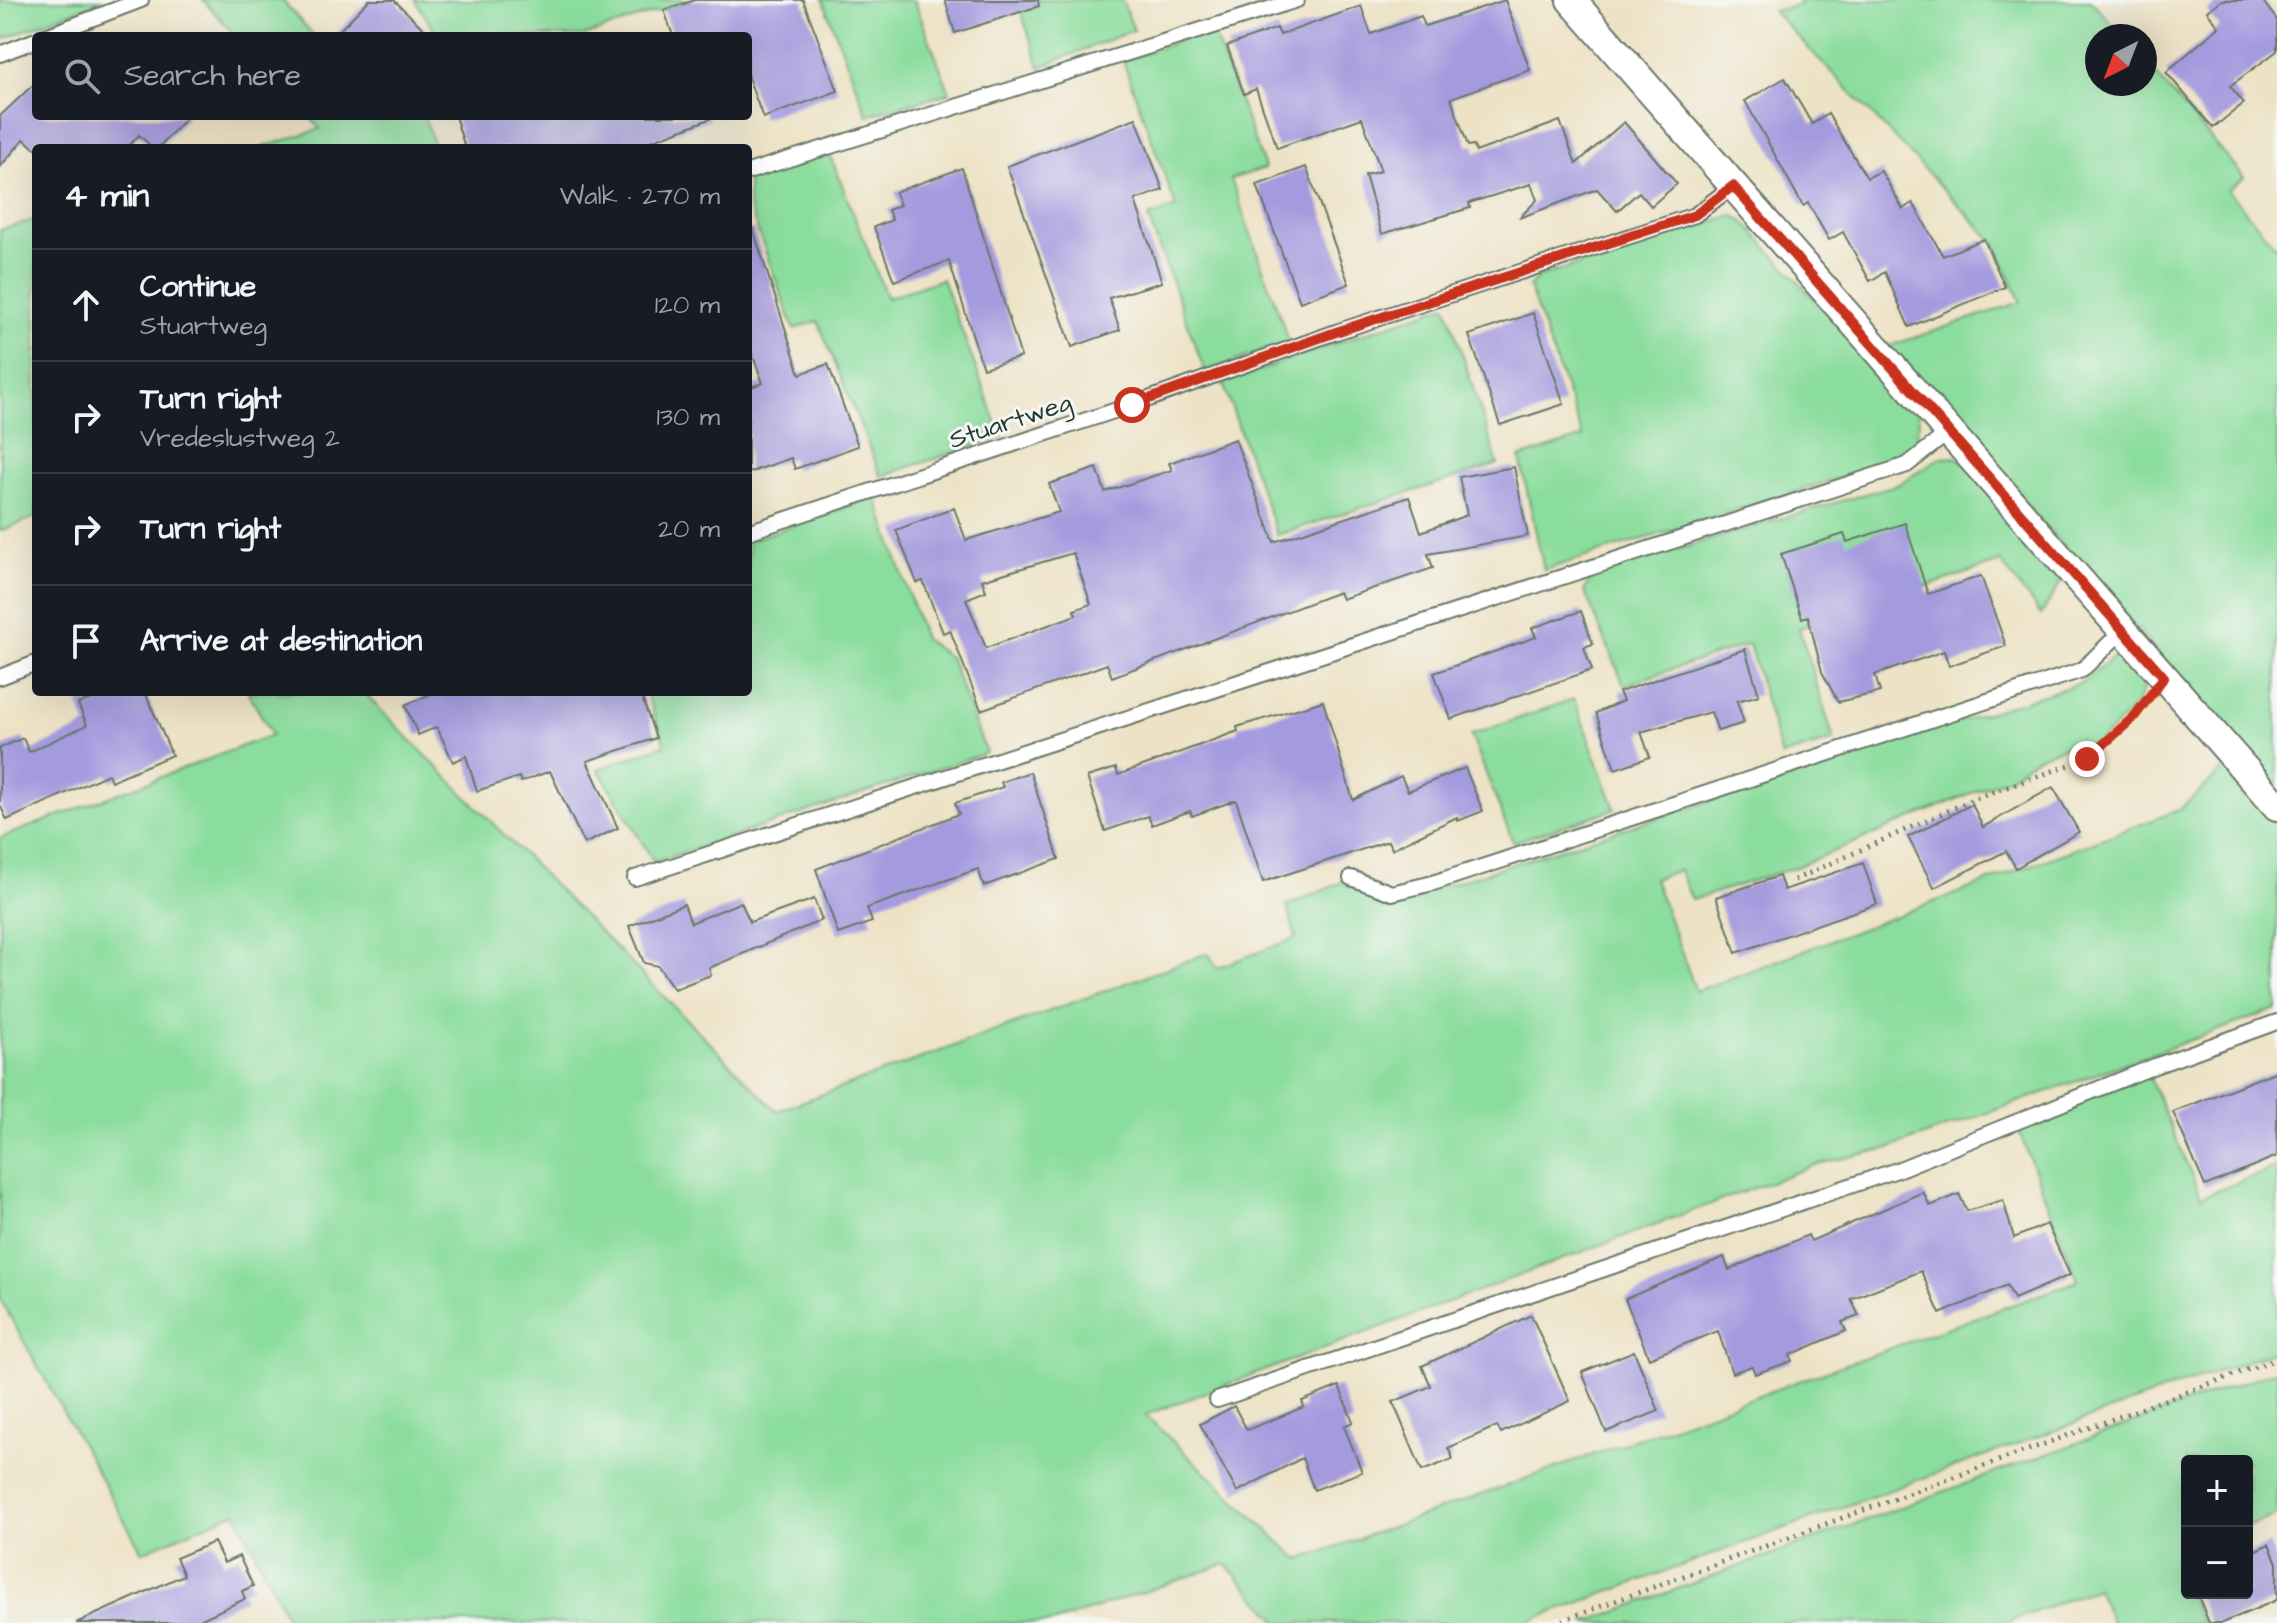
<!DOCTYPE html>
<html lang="en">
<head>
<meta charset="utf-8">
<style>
	:root { --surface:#171b24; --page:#242831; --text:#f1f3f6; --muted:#9ea1a6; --line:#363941 }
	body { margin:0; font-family:"Architects Daughter",sans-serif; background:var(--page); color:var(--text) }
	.controls { position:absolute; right:24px; bottom:24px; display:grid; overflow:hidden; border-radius:8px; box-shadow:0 8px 32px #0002 }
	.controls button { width:72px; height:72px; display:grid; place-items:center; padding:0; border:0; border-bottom:2px solid var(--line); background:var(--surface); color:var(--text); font:40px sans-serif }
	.compass { position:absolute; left:2085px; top:24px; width:72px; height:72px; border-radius:50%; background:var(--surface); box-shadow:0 8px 32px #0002; rotate:222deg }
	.stop { position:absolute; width:24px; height:24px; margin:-18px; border:6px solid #c8321e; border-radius:50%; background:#fff }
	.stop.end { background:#c8321e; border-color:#fff; box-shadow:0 2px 8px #0008 }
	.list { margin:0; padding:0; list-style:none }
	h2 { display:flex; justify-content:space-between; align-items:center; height:104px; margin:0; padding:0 32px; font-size:34px }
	h2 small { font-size:26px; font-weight:400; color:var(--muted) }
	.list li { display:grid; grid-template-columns:52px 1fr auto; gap:24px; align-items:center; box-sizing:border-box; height:112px; padding:0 32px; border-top:2px solid var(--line) }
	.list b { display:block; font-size:30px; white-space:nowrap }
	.list p { margin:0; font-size:26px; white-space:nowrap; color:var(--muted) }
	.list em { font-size:26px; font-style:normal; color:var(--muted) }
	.icon { flex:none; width:44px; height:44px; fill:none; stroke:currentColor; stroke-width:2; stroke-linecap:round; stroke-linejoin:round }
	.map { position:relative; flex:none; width:2277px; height:1623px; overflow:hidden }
	.search { position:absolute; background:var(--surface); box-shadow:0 8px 32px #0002; left:32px; top:32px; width:720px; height:88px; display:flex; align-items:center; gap:20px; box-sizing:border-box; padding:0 28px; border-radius:8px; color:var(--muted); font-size:30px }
	.panel { position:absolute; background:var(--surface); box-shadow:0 8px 32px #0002; left:32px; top:144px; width:720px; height:552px; border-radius:8px }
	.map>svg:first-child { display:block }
</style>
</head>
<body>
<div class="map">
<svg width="2277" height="1623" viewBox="0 0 2277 1623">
	<rect width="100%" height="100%" fill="#f6f6f2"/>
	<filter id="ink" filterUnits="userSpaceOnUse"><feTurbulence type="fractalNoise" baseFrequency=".0125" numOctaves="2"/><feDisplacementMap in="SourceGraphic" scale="16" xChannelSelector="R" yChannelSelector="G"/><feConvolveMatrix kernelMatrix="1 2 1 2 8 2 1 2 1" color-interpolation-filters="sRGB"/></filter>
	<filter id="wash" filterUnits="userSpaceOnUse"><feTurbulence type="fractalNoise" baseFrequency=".006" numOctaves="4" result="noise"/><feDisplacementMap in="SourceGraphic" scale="32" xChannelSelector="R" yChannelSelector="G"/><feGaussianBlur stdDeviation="1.8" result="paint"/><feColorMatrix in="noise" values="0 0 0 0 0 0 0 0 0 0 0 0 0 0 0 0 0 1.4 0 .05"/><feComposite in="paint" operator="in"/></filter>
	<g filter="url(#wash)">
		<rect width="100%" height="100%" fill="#ede2c5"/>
		<g fill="#8bdd9d" stroke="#558d68" stroke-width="2">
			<path d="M 0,0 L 103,0 L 0,40 Z"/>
			<path d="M 203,0 L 282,0 L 314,36 L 236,36 Z"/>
			<path d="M 415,0 L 692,0 L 584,36 L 438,36 Z"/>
			<path d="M 823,0 L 914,0 L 950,93 L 867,115 Z"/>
			<path d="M 1017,0 L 1122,0 L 1134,30 L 1040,67 Z"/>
			<path d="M 1799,0 L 2091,0 L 2122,36 L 2097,36 L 2097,84 L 2145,84 L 2145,62 L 2244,177 L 2228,190 L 2277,248 L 2277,786 L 1886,347 L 2021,302 L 1994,242 L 1773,11 L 1801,4 Z"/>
			<path d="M 1212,29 L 1265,168 L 1231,179 L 1289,342 L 1205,372 L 1148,217 L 1176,207 L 1123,61 Z"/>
			<path d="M 309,116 L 424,116 L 435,148 L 260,148 L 320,129 Z"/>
			<path d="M 828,150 L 887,298 L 942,279 L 1002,437 L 881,476 L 818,321 L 794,329 L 748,204 L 748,173 Z"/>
			<path d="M 1733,215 L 1745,223 L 1912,405 L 1919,416 L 1917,442 L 1897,460 L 1544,570 L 1520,458 L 1583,437 L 1529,287 L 1539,277 Z"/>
			<path d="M 36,219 L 36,517 L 0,531 L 0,230 Z"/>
			<path d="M 1446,305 L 1498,464 L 1277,535 L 1223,383 Z"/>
			<path d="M 1955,457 L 1966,463 L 2061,582 L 2041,615 L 2001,562 L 1799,628 L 1834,740 L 1781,756 L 1749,644 L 1624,685 L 1584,590 L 1594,574 L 1899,484 L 1940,458 Z"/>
			<path d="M 876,497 L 924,639 L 950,658 L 986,753 L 654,862 L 598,769 L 665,745 L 646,692 L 748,692 L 748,541 Z"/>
			<path d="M 2113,657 C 2186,675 2112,728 2086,753 L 2065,746 L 2037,757 L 2009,777 L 1799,866 L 1692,900 L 1679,870 L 1654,879 L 1696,991 L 2179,810 L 2226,767 L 2277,825 L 2277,1009 L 1890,1148 L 1818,1164 L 1145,1415 L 1299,1560 L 2078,1281 L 2016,1124 L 2149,1076 L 2201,1197 L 2277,1167 L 2277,1350 L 1523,1623 L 1280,1623 L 1226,1564 L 1052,1623 L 289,1623 L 236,1512 L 142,1552 L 0,1299 L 0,838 L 272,735 L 248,692 L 363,692 L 777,1111 L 1208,953 L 1217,968 L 1296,938 L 1287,906 L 1342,882 L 1384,905 L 2081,683 Z"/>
			<path d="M 1574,699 L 1615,809 L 1513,842 L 1471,735 Z"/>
			<path d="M 2277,1370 L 2277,1515 L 2247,1527 L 2247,1461 L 2187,1461 L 2187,1551 L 2174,1557 L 2202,1623 L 2112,1623 L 2097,1588 L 2005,1623 L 1584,1623 Z"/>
		</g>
		<g id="blocks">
			<g fill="#a49ade" fill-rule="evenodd">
				<path d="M 369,0 L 394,0 L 431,36 L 334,36 Z"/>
				<path d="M 695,0 L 803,0 L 838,91 L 763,118 L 748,77 L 748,36 L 673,36 L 664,10 Z"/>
				<path d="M 945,0 L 1038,0 L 1039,6 L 955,33 Z"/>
				<path d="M 1505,0 L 1530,70 L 1451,98 L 1468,146 L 1474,145 L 1476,152 L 1560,121 L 1576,164 L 1624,122 L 1677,184 L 1651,206 L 1639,192 L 1617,211 L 1597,189 L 1519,218 L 1537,200 L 1531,184 L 1469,203 L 1470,208 L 1382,234 L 1365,175 L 1381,171 L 1362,118 L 1277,148 L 1256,89 L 1244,94 L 1227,46 L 1277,28 L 1280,35 L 1361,6 L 1371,34 L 1421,16 L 1425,26 Z"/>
				<path d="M 2222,0 L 2262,0 L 2277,20 L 2277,51 L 2230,86 L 2244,103 L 2213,128 L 2166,72 L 2219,27 L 2207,11 Z"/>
				<path d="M 1785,78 L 1812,124 L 1828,114 L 1867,178 L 1881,171 L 1903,209 L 1913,203 L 1943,256 L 1984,239 L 2005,287 L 1909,327 L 1885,272 L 1870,281 L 1843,232 L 1829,240 L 1808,203 L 1803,206 L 1745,101 Z"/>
				<path d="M 36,82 L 36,116 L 188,116 L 158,148 L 153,148 L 139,135 L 127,148 L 34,148 L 24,139 L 0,167 L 0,116 Z"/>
				<path d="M 455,116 L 709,116 L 710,119 L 632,148 L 465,148 Z"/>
				<path d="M 1136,118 L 1163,190 L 1135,200 L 1162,282 L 1109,298 L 1120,330 L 1072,347 L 1007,166 Z"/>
				<path d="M 1306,167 L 1349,284 L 1300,302 L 1257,185 Z"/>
				<path d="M 962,168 L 1021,357 L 983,368 L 949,261 L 894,281 L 874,227 L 892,220 L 888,210 L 900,205 L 895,192 Z"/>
				<path d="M 753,229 L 800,374 L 828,364 L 858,446 L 795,469 L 791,458 L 748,473 L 748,388 L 763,383 L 748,343 L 748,230 Z"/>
				<path d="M 1533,313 L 1564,404 L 1500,425 L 1469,335 Z"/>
				<path d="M 1235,439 L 1274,542 L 1409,497 L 1421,532 L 1467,515 L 1459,477 L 1514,467 L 1528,536 L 1428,554 L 1433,568 L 1342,599 L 1339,592 L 1112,677 L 1107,664 L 981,710 L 950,630 L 943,633 L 923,581 L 917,583 L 896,530 L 954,508 L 966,540 L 1059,512 L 1049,484 L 1097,468 L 1105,492 L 1172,470 L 1169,463 ZM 1073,553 L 1091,604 L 1074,610 L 1076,615 L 986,648 L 966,599 L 986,591 L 982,580 Z"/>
				<path d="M 1905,523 L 1928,594 L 1981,576 L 2006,646 L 1949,666 L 1944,651 L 1875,675 L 1880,692 L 1838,702 L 1822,672 L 1808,616 L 1802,618 L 1781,554 L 1844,534 L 1847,542 Z"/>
				<path d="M 1581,611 L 1593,644 L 1584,647 L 1592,670 L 1451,719 L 1434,673 L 1536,637 L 1532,628 Z"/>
				<path d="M 1745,649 L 1759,695 L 1737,701 L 1744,723 L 1718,731 L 1711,712 L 1641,732 L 1650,757 L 1615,769 L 1596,713 L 1623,701 L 1619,692 Z"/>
				<path d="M 107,692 L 145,692 L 172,755 L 111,781 L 108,774 L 7,820 L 0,805 L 0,748 L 23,738 L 29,752 L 87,725 L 78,704 Z"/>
				<path d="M 435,692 L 640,692 L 656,738 L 587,761 L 618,828 L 584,844 L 550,771 L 521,782 L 519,777 L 477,791 L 466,756 L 453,762 L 437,727 L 418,735 L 405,705 Z"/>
				<path d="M 1323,701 L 1353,800 L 1401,776 L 1408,791 L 1465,768 L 1483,811 L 1458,821 L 1457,817 L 1392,849 L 1388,841 L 1263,882 L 1236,800 L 1192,816 L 1190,811 L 1152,825 L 1148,816 L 1105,831 L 1087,777 L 1116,768 L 1118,775 L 1238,731 L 1237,727 Z"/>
				<path d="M 1030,772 L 1059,859 L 984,886 L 978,869 L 867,908 L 872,922 L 838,934 L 816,869 L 959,814 L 955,803 L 1003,787 L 1001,782 Z"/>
				<path d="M 2053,787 L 2079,832 L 2016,868 L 2006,851 L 1934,888 L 1908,837 L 1972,804 L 1983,827 Z"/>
				<path d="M 1863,863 L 1877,904 L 1736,953 L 1716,897 L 1779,876 L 1784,890 Z"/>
				<path d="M 814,899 L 822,920 L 709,968 L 711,975 L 674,989 L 658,966 L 644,963 L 629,926 L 684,904 L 691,923 L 741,902 L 750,922 Z"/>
				<path d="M 2277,1071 L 2277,1156 L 2205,1186 L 2173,1112 Z"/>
				<path d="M 1923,1192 L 1930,1206 L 1959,1194 L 1967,1211 L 2003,1200 L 2014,1238 L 2047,1224 L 2070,1275 L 2014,1299 L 2007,1285 L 1940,1314 L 1921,1271 L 1851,1299 L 1859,1316 L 1842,1322 L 1846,1331 L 1790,1355 L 1792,1361 L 1755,1374 L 1752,1366 L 1732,1373 L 1718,1331 L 1649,1358 L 1625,1299 L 1724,1257 L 1729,1270 L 1808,1235 L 1811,1241 Z"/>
				<path d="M 1531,1315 L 1570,1401 L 1501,1433 L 1497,1426 L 1448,1448 L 1453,1459 L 1422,1471 L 1393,1402 L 1431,1386 L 1422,1366 Z"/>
				<path d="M 1634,1351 L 1659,1411 L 1606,1432 L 1582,1372 Z"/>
				<path d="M 1339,1386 L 1353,1422 L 1344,1426 L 1362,1472 L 1314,1490 L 1302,1458 L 1237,1492 L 1200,1424 L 1234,1406 L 1247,1430 L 1304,1407 L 1302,1401 Z"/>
				<path d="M 214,1542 L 224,1563 L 239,1556 L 253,1586 L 242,1591 L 245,1599 L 193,1623 L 76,1623 L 184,1575 L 176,1558 Z"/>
				<path d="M 2269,1544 L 2277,1563 L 2277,1600 L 2222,1623 L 2209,1623 L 2197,1593 L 2247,1593 L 2247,1554 Z"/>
			</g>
		</g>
	</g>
	<g filter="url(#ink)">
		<use href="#blocks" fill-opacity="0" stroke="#677767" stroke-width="2"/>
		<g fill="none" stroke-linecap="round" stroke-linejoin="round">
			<g stroke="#677767" stroke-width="18">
				<g id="service">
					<path d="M 46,36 L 141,0"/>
					<path d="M 0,54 L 36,40"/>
					<path d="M 748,172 L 1297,0"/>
					<path d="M 748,532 L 1132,405 L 1336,332 L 1695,215 L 1733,186"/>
					<path d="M 0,677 L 36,663"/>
					<path d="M 635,878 L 1907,465 L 1949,432"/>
					<path d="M 1351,878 L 1392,893 L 1433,883 L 2082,670 L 2123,630"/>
					<path d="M 1217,1400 L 1897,1170 L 2155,1066 L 2277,1022"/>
				</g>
			</g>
			<g stroke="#677767" stroke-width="32">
				<path id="minor" d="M 1571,0 L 2277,806"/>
			</g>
			<g stroke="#677767" stroke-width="5" stroke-dasharray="2 6" stroke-linecap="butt">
				<path d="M 1794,880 L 1976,798 L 2087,759 L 2134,717 L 2146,700"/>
				<path d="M 1555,1623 L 2277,1359"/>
			</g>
			<use href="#service" stroke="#fff" stroke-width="14"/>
			<use href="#minor" stroke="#fff" stroke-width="28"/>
		</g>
	</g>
	<g fill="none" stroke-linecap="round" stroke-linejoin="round" filter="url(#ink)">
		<path stroke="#c8321e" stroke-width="10" d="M 1132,405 L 1336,332 L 1695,215 L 1733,186 L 2164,677 L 2134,717 L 2087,759"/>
	</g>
	<g text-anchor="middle" stroke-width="6" stroke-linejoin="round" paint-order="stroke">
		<g font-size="26" fill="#1f3d34" stroke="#f6f6f2">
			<text transform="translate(1010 420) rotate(-18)" y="9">Stuartweg</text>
		</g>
	</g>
</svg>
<div class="controls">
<button>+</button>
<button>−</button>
</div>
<svg class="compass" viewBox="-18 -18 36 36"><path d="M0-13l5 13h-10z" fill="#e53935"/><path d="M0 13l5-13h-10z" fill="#9ea1a6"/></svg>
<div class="stop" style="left:1132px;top:405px"></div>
<div class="stop end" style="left:2087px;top:759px"></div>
<div class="search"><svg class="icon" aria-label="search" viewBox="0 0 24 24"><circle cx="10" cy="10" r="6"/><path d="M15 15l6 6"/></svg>Search here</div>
<section class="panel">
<h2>4 min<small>Walk · 270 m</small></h2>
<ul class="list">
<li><svg class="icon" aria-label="ahead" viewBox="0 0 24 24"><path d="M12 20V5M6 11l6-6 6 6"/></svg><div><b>Continue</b><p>Stuartweg</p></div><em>120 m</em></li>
<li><svg class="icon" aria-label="right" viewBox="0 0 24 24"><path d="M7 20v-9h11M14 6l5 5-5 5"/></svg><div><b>Turn right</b><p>Vredeslustweg 2</p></div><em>130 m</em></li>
<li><svg class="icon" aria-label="right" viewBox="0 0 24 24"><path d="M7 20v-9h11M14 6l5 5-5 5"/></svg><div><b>Turn right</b></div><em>20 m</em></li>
<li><svg class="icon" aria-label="arrive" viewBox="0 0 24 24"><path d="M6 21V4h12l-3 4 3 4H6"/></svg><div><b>Arrive at destination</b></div></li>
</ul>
</section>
</div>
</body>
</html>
